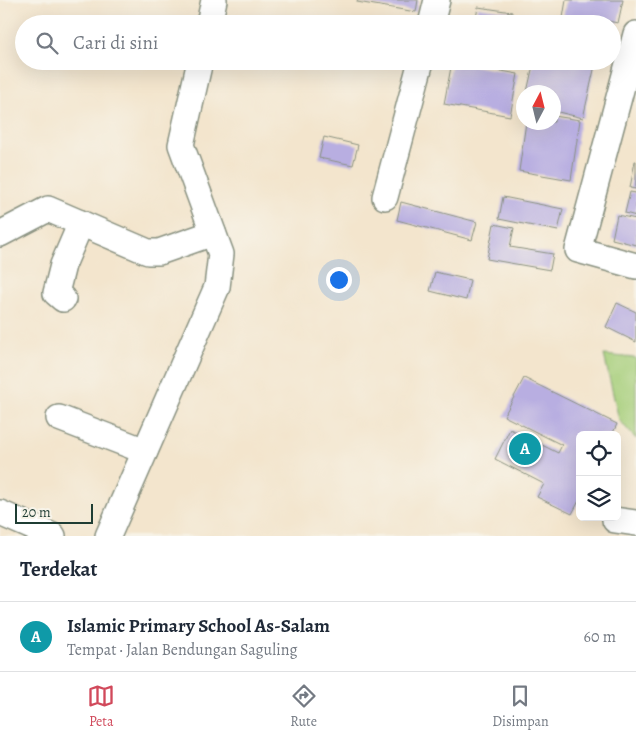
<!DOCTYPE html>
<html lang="id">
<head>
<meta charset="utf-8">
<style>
	:root { --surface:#fff; --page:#f6f6f7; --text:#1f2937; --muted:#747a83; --line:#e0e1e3; --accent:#d1495b }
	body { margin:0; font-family:Alegreya,serif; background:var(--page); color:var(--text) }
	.controls { position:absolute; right:15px; bottom:15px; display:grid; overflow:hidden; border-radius:8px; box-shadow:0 5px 20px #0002 }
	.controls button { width:45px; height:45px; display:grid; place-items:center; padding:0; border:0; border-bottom:1px solid var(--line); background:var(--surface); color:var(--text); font:25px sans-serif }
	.compass { position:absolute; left:516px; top:85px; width:45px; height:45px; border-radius:50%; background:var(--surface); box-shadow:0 5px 20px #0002; rotate:7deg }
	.scale { position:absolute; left:15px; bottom:12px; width:78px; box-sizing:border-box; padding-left:5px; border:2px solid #1f3d34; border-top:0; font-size:14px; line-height:18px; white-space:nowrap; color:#1f3d34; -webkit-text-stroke:4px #f7f3e8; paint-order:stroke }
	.you { position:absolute; left:338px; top:279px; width:18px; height:18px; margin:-12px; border:4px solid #fff; border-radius:50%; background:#1a73e8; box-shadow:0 0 0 8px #1a73e833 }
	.badge { display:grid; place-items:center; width:32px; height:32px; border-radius:50%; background:var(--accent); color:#fff; font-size:16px; font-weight:700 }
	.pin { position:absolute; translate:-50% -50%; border:2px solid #fff; box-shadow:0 1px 5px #0006 }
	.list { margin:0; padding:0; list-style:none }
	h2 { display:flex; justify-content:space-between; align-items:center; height:65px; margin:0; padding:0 20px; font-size:21px }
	h2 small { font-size:16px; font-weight:400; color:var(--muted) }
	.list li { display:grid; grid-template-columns:32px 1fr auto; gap:15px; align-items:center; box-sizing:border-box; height:70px; padding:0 20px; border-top:1px solid var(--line) }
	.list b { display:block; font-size:19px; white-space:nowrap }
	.list p { margin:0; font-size:16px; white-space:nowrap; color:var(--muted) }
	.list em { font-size:16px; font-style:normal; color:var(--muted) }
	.icon { flex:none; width:28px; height:28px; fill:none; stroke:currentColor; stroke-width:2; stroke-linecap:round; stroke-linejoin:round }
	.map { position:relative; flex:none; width:636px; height:536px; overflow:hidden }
	.search { position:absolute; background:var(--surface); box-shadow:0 5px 20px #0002; left:15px; right:15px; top:15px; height:55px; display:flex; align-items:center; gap:12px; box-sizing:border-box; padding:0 18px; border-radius:28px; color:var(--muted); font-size:19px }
	.sheet { height:135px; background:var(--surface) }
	nav { display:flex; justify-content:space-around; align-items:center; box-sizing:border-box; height:70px; border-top:1px solid var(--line); background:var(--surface); font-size:14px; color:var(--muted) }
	nav a { display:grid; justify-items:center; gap:2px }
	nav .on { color:var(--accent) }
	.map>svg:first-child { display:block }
</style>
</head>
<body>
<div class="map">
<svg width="636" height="536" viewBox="0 0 636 536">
	<rect width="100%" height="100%" fill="#f7f3e8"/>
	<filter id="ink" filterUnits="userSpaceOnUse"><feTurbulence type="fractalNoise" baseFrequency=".02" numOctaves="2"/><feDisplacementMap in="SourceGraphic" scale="10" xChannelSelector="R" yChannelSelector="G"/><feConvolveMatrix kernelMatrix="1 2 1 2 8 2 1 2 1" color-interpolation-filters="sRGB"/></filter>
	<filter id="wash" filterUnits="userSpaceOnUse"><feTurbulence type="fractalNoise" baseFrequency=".0096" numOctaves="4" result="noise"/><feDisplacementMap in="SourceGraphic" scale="20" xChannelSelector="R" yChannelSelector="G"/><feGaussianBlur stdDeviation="1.12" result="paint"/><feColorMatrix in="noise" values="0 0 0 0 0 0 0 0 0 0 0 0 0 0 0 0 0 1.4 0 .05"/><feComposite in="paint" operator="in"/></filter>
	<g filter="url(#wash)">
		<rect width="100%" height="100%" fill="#f3e5cd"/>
		<path fill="#a5ce79" stroke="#628656" d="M 604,355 L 636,358 L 636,439 L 619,420 Z"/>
		<g id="blocks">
			<g fill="#b8aee1">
				<path d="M 358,0 L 418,0 L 416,12 L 357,2 Z"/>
				<path d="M 566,0 L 623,0 L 618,23 L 597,19 L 596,24 L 562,24 Z"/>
				<path d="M 478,7 L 512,12 L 510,24 L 475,24 Z"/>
				<path d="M 534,61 L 596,61 L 583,118 L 554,111 L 554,92 L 527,92 Z"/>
				<path d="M 452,62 L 518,74 L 510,116 L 444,104 Z"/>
				<path d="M 554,116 L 580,120 L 571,180 L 519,171 L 526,122 L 554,122 Z"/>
				<path d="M 324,137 L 358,145 L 353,165 L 319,158 Z"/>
				<path d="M 635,161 L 636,161 L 636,189 L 630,188 Z"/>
				<path d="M 630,192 L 636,193 L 636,216 L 625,213 Z"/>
				<path d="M 503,197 L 563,209 L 558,231 L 499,219 Z"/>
				<path d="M 401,202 L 477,222 L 472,240 L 397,220 Z"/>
				<path d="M 617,215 L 636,219 L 636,245 L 612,239 Z"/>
				<path d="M 494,224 L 514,228 L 510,247 L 553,254 L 550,270 L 487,259 Z"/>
				<path d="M 435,272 L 470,280 L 466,300 L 430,291 Z"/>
				<path d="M 617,303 L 636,312 L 636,342 L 606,327 Z"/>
				<path d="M 524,378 L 617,424 L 612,435 L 580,435 L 580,499 L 572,514 L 537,497 L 544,484 L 495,459 L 510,429 L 558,453 L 562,445 L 504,416 Z"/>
			</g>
		</g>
	</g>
	<g filter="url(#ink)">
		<use href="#blocks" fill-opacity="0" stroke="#899180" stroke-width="1"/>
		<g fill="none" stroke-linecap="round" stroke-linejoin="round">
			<g stroke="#899180" stroke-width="28">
				<g id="minor">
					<path d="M 209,24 L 214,0"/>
					<path d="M 431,24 L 437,0"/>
					<path d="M 636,34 L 578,250 L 636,266"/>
					<path d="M 385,197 L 421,61"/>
					<path d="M 0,234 L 48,209 L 148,252 L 159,252 L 213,233"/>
					<path d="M 63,299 L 56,293 L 63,265 L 81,223"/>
					<path d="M 59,418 L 145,451"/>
					<path d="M 0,513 L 53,536"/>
					<path d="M 615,520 L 636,523"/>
					<path d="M 108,536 L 217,287 L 221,254 L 181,145 L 200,61"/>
				</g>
			</g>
			<use href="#minor" stroke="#fff" stroke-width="25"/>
		</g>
	</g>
</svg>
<div class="controls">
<button><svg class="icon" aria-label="locate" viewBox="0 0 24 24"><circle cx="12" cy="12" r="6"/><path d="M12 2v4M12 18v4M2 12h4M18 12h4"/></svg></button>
<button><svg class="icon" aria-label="layers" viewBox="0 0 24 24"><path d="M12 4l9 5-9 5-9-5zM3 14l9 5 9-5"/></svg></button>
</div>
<svg class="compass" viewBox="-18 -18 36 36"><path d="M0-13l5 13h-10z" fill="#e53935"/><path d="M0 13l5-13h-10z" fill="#747a83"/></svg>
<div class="scale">20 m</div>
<div class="you"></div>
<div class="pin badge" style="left:525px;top:449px;background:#0f9aa8">A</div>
<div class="search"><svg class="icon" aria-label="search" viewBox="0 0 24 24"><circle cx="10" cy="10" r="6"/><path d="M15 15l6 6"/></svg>Cari di sini</div>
</div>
<section class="sheet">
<h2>Terdekat<small></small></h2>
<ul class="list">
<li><span class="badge" style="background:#0f9aa8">A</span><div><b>Islamic Primary School As-Salam</b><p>Tempat · Jalan Bendungan Saguling</p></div><em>60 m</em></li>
</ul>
</section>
<nav>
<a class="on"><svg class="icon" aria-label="map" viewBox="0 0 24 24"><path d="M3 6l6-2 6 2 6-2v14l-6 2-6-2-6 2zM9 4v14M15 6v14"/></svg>Peta</a>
<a><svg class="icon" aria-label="directions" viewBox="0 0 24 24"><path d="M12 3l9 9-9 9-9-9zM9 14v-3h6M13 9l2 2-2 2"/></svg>Rute</a>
<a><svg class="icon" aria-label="saved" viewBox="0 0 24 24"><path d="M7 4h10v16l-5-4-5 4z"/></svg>Disimpan</a>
</nav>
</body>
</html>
